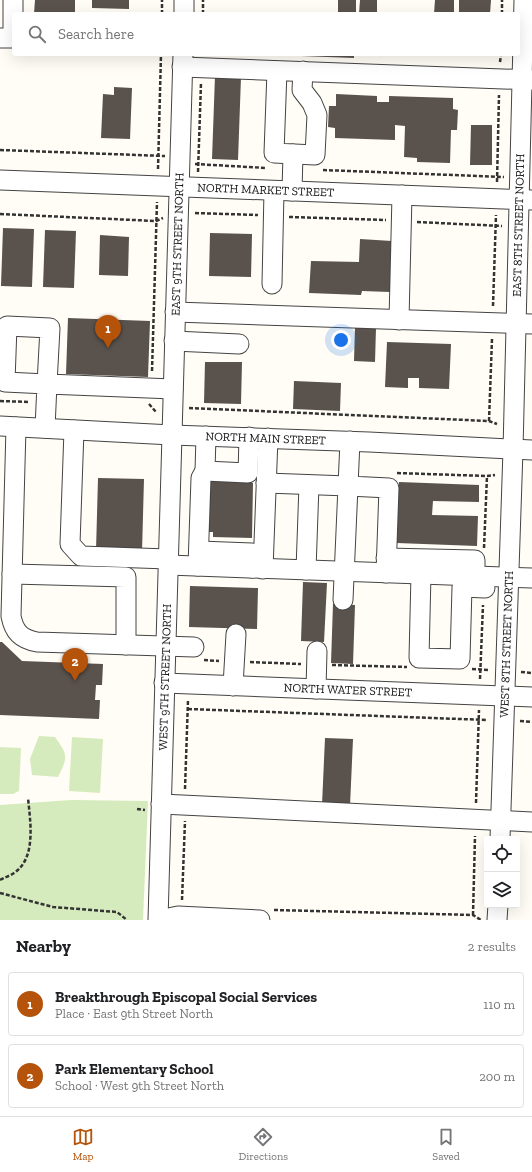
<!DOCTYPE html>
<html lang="en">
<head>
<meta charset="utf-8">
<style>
	:root { --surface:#fff; --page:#f6f6f6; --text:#202124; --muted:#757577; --line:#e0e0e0; --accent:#b45309 }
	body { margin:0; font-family:"Zilla Slab",serif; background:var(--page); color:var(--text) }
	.controls { position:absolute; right:12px; bottom:12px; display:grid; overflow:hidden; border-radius:4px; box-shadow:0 4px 16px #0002 }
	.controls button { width:36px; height:36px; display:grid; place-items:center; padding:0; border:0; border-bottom:1px solid var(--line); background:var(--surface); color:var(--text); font:20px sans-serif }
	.you { position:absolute; left:341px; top:340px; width:14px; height:14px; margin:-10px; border:3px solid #fff; border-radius:50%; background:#1a73e8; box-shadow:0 0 0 6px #1a73e833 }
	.badge { display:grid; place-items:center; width:26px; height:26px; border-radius:50%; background:var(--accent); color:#fff; font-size:13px; font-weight:700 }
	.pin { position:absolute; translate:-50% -33px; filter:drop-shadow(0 1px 2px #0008) }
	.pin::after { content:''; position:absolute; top:21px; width:14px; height:12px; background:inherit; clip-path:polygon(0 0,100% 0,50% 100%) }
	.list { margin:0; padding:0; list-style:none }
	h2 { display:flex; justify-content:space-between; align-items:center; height:52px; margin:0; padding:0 16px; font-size:17px }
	h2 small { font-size:13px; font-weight:400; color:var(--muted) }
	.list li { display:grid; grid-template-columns:26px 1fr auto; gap:12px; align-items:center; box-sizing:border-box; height:64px; margin:0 8px 8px; padding:0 8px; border:1px solid var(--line); border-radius:4px }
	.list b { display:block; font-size:15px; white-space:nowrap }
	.list p { margin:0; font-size:13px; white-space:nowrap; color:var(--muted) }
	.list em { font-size:13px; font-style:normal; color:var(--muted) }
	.icon { flex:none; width:22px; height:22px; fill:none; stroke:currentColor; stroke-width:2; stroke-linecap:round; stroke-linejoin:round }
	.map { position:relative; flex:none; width:532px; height:920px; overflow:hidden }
	.search { position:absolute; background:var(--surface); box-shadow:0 4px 16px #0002; left:12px; right:12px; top:12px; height:44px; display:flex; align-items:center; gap:10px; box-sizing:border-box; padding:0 14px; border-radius:4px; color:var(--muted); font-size:15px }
	.sheet { height:196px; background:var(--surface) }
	nav { display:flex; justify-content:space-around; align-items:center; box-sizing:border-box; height:56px; border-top:1px solid var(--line); background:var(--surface); font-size:11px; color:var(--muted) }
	nav a { display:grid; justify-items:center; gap:2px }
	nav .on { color:var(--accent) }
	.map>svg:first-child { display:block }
</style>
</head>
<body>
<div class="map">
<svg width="532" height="920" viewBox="0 0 532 920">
	<rect width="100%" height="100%" fill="#fffdf5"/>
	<g fill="#d5ebbd">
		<path d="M 39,736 L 55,737 C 68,755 68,757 58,777 L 32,775 L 30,759 Z"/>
		<path d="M 72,737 L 103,739 L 100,793 L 69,791 Z"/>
		<path d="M 0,747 L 21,748 L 19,791 L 13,794 L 0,794 Z"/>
		<path d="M 71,800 L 148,801 L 143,920 L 0,920 L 0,805 Z"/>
	</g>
	<g fill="#5a524d">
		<path d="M 35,0 L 75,0 L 75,14 L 34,14 Z"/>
		<path d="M 92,0 L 129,0 L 129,9 L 92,8 Z"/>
		<rect x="338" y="0" width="18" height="14"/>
		<path d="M 360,0 L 377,0 L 377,14 L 359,14 Z"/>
		<path d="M 435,0 L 454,0 L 454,14 L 434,14 Z"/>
		<path d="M 459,0 L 491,0 L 490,14 L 459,14 Z"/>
		<path d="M 301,54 L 354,54 L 354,58 L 301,56 Z"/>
		<path d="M 215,76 L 241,77 L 238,160 L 212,159 Z"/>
		<path d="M 114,87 L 132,88 L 130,139 L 101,138 L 103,94 L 114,95 Z"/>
		<path d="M 336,94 L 377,96 L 377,102 L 389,102 L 389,96 L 453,98 L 453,109 L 458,110 L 457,130 L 451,130 L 450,163 L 417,162 L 417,158 L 404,157 L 405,126 L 395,125 L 395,140 L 335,138 L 335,128 L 328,127 L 329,106 L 336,106 Z"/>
		<path d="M 471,125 L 492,125 L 492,165 L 470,165 Z"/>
		<path d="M 3,228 L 34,229 L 32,287 L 1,286 Z"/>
		<path d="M 45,230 L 76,231 L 74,288 L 43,287 Z"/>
		<path d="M 210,233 L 252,234 L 251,277 L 209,276 Z"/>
		<path d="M 100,235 L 129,237 L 128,276 L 99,275 Z"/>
		<path d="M 360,239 L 392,241 L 390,292 L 362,291 L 361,295 L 309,293 L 311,261 L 359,262 Z"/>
		<path d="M 68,318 L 150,321 L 148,377 L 66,374 Z"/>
		<path d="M 355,327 L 376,328 L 375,362 L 354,361 Z"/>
		<path d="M 387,342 L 451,344 L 449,389 L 419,388 L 419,378 L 408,378 L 408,388 L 385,387 Z"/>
		<path d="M 205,362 L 242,362 L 241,404 L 204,403 Z"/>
		<path d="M 294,381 L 341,383 L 340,411 L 293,409 Z"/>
		<path d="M 98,478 L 144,479 L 142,552 L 96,551 Z"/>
		<path d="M 211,478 L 241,478 L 241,483 L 253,483 L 252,538 L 213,537 L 213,532 L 208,532 L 206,484 L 211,484 Z"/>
		<path d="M 399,482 L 479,485 L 479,502 L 433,501 L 432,515 L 478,516 L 477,546 L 397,543 Z"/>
		<path d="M 303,582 L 327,583 L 324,642 L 301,641 Z"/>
		<path d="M 190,586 L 258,588 L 257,629 L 189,627 Z"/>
		<path d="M 333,604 L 355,605 L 353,664 L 331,663 Z"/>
		<path d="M 0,642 L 2,642 L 22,661 L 103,664 L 102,685 L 96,685 L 95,700 L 100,700 L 99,719 L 0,715 Z"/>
		<path d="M 325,738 L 353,739 L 350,806 L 322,805 Z"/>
	</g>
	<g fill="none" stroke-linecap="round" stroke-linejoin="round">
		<g stroke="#444" stroke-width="21">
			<g id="minor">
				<path d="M 184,14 L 184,0"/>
				<path d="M 0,38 L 13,38 L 13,0"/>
				<path d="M 182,67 L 532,80"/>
				<path d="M 277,71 L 274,153 L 315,155 L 317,115 L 312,103 L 302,90 L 303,71"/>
				<path id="s1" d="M 0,180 L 532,200"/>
				<path d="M 292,191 L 293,154"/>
				<path d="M 272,284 L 274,191"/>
				<path d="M 175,312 L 532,324"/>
				<path d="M 399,320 L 402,195"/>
				<path d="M 174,341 L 239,344"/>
				<path id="s2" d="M 0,426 L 172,435 L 369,442 L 532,450"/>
				<path d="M 16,427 L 11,616 C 14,632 21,639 37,642 L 194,647"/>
				<path d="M 45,428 L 47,384 L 5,382 L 7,326 L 50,328 L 47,384 L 173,389"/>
				<path d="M 74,430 L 70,544 L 81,556 L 168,559"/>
				<path d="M 206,436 L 205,471 L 248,473 L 249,437"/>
				<path d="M 350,441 L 348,486 L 389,488 L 386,573"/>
				<path d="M 266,483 L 348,486 L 343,600"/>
				<path d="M 199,551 L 252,553 L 252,568"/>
				<path d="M 386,558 L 475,560 L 475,576"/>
				<path d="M 168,565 L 532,578"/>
				<path d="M 198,566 L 201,478 L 205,471"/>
				<path d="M 263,569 L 268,438"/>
				<path d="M 306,570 L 309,485"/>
				<path d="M 12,574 L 126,577 L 126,645"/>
				<path d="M 421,574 L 419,658 L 460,659 L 462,587 L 485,588"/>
				<path id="s3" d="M 164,683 L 532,697"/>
				<path d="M 233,686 L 236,634"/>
				<path d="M 316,689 L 317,651"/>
				<path d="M 161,804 L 532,822"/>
				<path id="s4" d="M 500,839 L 513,450 L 524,0"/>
				<path id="s5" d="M 158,920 L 183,54"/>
				<path d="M 159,920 L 178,916 L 260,920"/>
				<path d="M 497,920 L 498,905"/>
			</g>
		</g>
		<g stroke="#333" stroke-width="2.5" stroke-dasharray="4 2" stroke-linecap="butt">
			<path d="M 162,14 L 162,0"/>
			<path d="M 203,14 L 203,0"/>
			<path d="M 502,14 L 502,0"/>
			<path d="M 500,62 L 501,54"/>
			<path d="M 0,150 L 165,156"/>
			<path d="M 195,164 L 266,168"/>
			<path d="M 158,169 L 161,54"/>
			<path d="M 323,170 L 504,177"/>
			<path d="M 198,172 L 201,83"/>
			<path d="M 497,182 L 499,95"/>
			<path d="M 195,213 L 258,215"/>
			<path d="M 0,214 L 156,221 L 163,218"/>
			<path d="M 289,217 L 386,220"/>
			<path d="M 417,222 L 502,226"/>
			<path d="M 493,306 L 496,215"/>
			<path d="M 152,371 L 157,202"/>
			<path d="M 0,401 L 30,402"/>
			<path d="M 149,404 L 156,412"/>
			<path d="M 189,408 L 489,421 L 497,424"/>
			<path d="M 489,421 L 492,339"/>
			<path d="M 397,473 L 487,476 L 495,475"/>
			<path d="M 484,548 L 487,476"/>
			<path d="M 204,660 L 219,661"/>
			<path d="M 250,662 L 301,664"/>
			<path d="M 332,665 L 407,667"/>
			<path d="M 472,669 L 490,670"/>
			<path d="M 521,672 L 532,673"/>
			<path d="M 480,679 L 483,605"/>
			<path d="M 188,709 L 487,720"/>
			<path d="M 520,721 L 532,722"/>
			<path d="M 185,789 L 188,700"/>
			<path d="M 476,803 L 479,710"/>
			<path d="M 137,809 L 145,810"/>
			<path d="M 0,880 C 5,877 10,876 14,873 C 37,858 30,820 28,798"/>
			<path d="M 0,893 L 53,907 L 117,912 L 127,920"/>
			<path d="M 182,900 L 185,821"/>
			<path d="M 274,910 L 473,915 L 481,920"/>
			<path d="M 473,915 L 475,836"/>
		</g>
		<use href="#minor" stroke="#fff" stroke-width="19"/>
	</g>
	<g text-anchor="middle" stroke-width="4" stroke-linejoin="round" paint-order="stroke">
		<g font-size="12" fill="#111" stroke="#fff">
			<text dy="4" stroke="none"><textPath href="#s1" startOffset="266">NORTH MARKET STREET</textPath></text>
			<text dy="4" stroke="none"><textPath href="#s4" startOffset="614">EAST 8TH STREET NORTH</textPath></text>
			<text dy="4" stroke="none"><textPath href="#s5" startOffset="676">EAST 9TH STREET NORTH</textPath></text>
			<text dy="4" stroke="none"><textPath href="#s2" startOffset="266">NORTH MAIN STREET</textPath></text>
			<text dy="4" stroke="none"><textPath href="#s4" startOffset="195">WEST 8TH STREET NORTH</textPath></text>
			<text dy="4" stroke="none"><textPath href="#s5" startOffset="243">WEST 9TH STREET NORTH</textPath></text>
			<text dy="4" stroke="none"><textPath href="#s3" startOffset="184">NORTH WATER STREET</textPath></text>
		</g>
	</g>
</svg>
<div class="controls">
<button><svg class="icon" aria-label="locate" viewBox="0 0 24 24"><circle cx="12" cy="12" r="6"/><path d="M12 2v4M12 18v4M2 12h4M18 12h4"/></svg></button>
<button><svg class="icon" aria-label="layers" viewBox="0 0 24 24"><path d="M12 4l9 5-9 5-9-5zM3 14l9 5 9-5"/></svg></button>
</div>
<div class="you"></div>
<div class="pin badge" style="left:108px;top:348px">1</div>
<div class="pin badge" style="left:75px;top:681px">2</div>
<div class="search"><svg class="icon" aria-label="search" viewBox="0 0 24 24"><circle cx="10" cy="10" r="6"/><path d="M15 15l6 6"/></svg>Search here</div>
</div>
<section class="sheet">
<h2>Nearby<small>2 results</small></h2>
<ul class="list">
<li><span class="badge">1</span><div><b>Breakthrough Episcopal Social Services</b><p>Place · East 9th Street North</p></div><em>110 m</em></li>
<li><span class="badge">2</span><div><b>Park Elementary School</b><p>School · West 9th Street North</p></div><em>200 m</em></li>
</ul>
</section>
<nav>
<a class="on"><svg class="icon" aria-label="map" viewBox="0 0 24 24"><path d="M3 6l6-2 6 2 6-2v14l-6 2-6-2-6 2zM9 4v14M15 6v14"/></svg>Map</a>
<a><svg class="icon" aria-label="directions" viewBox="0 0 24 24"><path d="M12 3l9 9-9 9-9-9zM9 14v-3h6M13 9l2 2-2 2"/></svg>Directions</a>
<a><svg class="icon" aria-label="saved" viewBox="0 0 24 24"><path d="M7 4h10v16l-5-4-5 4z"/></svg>Saved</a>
</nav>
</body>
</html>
